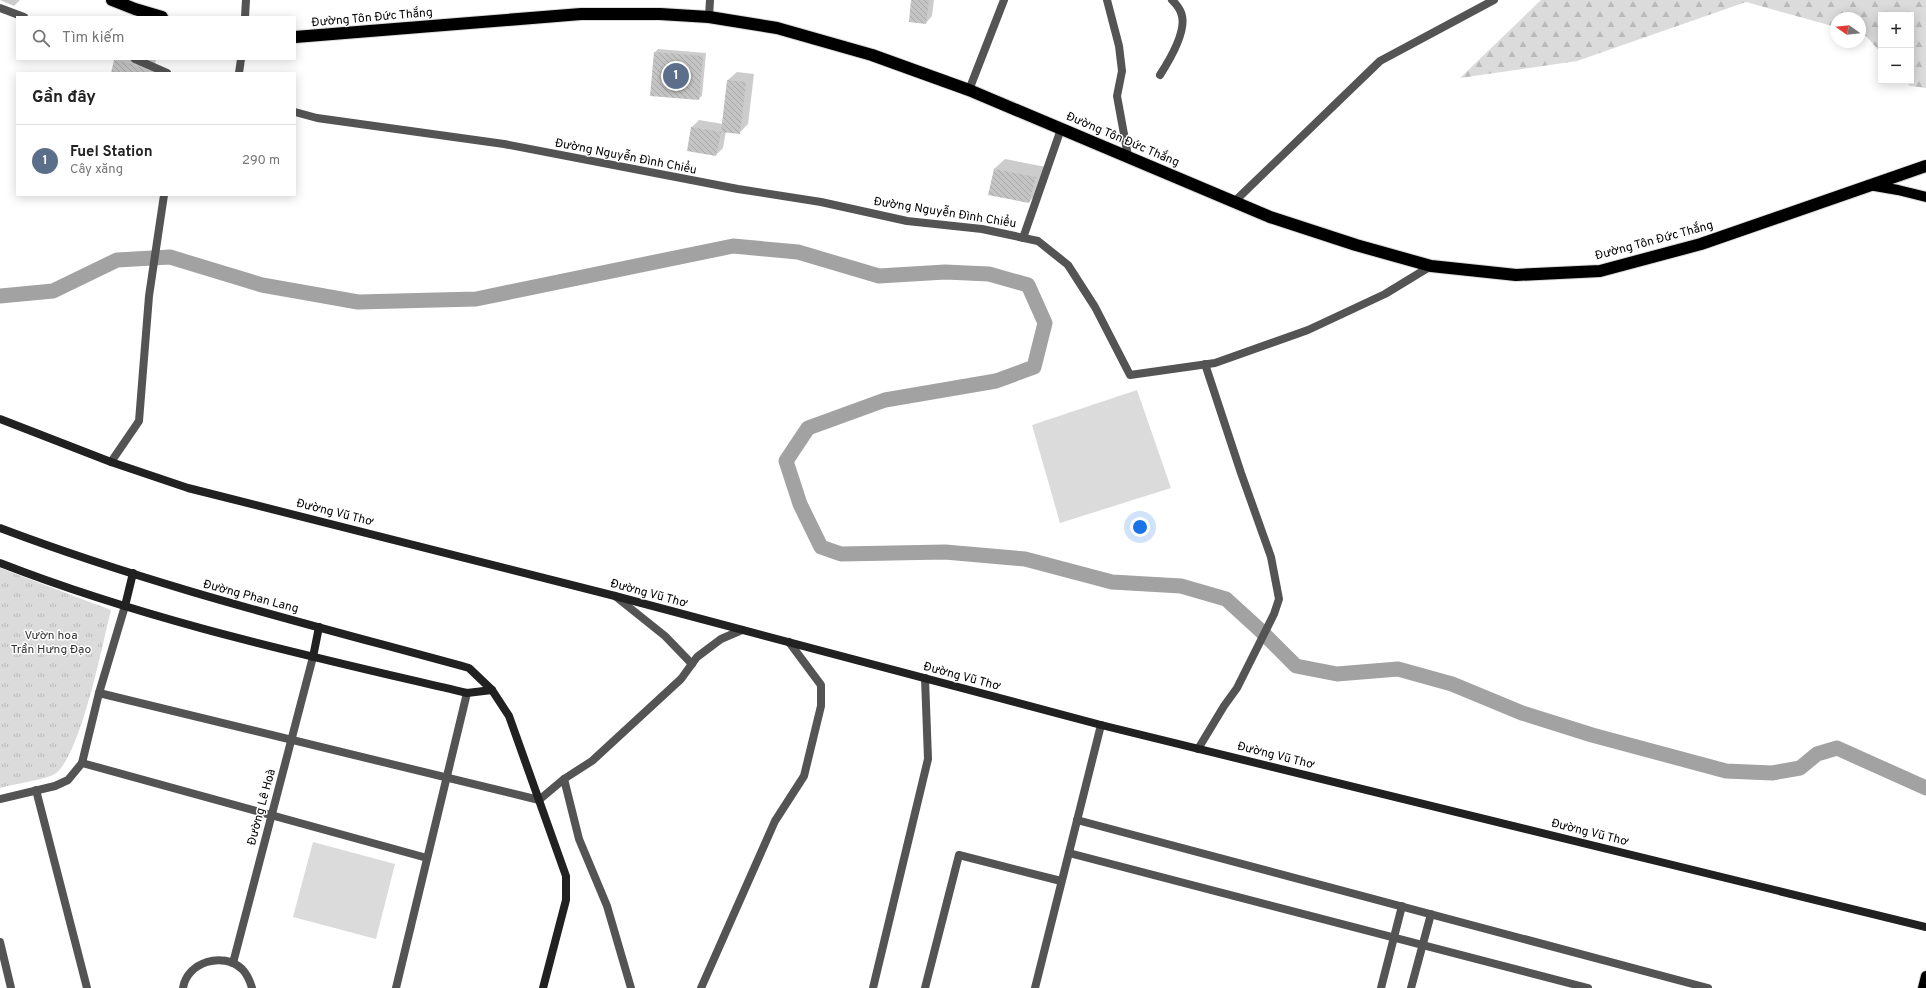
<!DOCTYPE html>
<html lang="vi">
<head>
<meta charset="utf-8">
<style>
	:root { --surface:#fff; --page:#f6f6f6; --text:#222; --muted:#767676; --line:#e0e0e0; --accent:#db2777 }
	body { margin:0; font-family:Overpass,sans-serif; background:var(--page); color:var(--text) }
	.controls { position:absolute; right:12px; top:12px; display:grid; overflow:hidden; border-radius:0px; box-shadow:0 2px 10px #0003 }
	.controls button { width:36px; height:36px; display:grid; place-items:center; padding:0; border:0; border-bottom:1px solid var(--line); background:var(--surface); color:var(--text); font:20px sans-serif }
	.compass { position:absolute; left:1830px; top:12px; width:36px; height:36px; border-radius:50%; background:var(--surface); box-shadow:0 2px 10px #0003; rotate:284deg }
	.you { position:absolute; left:1140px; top:527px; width:14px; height:14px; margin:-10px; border:3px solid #fff; border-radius:50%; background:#1a73e8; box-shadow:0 0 0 6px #1a73e833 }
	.badge { display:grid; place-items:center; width:26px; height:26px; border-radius:50%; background:var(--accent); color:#fff; font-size:13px; font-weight:700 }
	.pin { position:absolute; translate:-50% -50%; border:2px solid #fff; box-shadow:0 1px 4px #0006 }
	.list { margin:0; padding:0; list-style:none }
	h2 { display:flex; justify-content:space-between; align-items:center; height:52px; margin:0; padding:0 16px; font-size:17px }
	h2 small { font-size:13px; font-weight:400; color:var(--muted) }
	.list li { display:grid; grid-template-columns:26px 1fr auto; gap:12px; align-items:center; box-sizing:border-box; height:72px; padding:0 16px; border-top:1px solid var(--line) }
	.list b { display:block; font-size:15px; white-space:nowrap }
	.list p { margin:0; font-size:13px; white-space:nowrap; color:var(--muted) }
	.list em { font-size:13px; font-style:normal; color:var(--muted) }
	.icon { flex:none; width:22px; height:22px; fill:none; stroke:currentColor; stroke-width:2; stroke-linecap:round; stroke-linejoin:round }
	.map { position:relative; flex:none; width:1926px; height:988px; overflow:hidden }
	.search { position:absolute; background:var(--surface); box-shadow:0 2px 10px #0003; left:16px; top:16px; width:280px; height:44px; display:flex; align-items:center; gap:10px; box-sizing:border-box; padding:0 14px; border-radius:0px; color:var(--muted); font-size:15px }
	.panel { position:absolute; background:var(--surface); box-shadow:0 2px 10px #0003; left:16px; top:72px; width:280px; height:124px; border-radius:0px }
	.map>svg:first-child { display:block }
</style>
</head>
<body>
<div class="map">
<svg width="1926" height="988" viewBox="0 0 1926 988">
	<defs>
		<pattern id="grass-tufts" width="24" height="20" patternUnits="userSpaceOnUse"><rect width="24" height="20" fill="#dbdbdb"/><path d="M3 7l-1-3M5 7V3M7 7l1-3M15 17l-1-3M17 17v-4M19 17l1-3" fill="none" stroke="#bababa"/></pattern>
		<pattern id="forest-firs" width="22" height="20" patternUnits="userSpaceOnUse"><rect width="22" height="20" fill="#dbdbdb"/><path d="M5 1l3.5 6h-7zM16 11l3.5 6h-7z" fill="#bababa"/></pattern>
		<pattern id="building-back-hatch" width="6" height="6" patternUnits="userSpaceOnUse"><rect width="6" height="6" fill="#c4c4c4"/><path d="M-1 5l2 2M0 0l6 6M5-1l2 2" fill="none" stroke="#a7a7a7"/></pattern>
	</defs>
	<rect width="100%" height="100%" fill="#fff"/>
	<path fill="url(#grass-tufts)" d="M 0,568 L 111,610 C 103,641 80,762 53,775 C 42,780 14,784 0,788 Z"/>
	<path fill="url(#forest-firs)" d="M 1541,0 L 1926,0 L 1926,88 L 1910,86 L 1905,81 L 1911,81 L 1911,15 L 1881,15 L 1881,53 L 1866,36 L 1860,34 L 1860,18 L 1836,18 L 1836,27 L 1746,2 L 1577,61 L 1460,78 Z"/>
	<g fill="#dbdbdb">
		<path d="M 1137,390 L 1171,488 L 1060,523 L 1032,425 Z"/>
		<path d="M 313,842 L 395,864 L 376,939 L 293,917 Z"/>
	</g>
	<g fill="#0003">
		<path d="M 0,0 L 20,0 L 14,6 Z"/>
		<path d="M 912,0 L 934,0 L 932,16 L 926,23 Z"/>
		<path d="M 658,49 L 706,53 L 702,96 L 698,99 L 651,95 L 655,52 Z"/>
		<path d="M 116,59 L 155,59 L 156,60 L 153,73 L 112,73 Z"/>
		<path d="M 737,72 L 754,74 L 748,124 L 739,133 L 726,131 L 723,148 L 716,155 L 688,150 L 692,127 L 699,120 L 723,124 L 728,80 Z"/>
		<path d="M 1005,159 L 1046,167 L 1039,192 L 1029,202 L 994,169 Z"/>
	</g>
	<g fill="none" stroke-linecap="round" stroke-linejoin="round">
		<path stroke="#a2a2a2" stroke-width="15" d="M 0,296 L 53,291 L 117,260 L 170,257 L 262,285 L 358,302 L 476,299 L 733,246 L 798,252 L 879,276 L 945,272 L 989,274 L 1028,285 L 1045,323 L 1034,367 L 996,381 L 885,400 L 808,428 L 786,461 L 800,504 L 821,547 L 841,554 L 945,552 L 1025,559 L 1112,582 L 1181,586 L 1226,599 L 1260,630 L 1296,666 L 1337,674 L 1398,669 L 1452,684 L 1522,713 L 1592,735 L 1726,771 L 1772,773 L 1800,768 L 1817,754 L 1837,748 L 1926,788"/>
	</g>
	<g fill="url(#building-back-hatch)">
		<path d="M 911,0 L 929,0 L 926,24 L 909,22 Z"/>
		<path d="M 654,52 L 703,56 L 699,100 L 650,96 Z"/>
		<path d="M 114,60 L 136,65 L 149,71 L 148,73 L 111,73 Z"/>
		<path d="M 727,80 L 746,82 L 740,134 L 721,132 Z"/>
		<path d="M 691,127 L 721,132 L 716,156 L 687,151 Z"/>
		<path d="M 994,169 L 1036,177 L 1029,203 L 988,195 Z"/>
	</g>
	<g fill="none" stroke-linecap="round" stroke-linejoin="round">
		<g stroke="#dbdbdb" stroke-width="12">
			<g id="primary">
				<path d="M 1869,185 L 1898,190 L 1926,197"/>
				<path d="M 1923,988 L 1926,976"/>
			</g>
		</g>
		<g stroke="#dbdbdb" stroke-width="14">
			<g id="highway">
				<path d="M 112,0 L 135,9 L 162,17"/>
				<path d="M 295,37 L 581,14 L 660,14 L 709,17 L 777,28 L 872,55 L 969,90 L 1270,217 L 1356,245 L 1431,266 L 1516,275 L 1600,271 L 1701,244 L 1926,166"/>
			</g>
		</g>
		<path stroke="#545454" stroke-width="8" d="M 873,988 L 928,759 L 925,678"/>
		<g stroke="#545454" stroke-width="8">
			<path d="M 1107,0 L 1119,46 L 1122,71 L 1117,96 L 1128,156"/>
			<path d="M 0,8 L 24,17"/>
			<path d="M 245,17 L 246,0"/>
			<path d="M 709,17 L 710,0"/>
			<path d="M 135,59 L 167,73"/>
			<path d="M 239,73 L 241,59"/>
			<path d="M 1160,75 C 1169,61 1186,33 1182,16 C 1181,10 1176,4 1172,0"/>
			<path d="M 969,90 L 1004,0"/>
			<path d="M 295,112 L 317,118 L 504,144 L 738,189 L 821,202 L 907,221 L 982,229 L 1038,241 L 1068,265 L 1095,307 L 1130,375 L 1215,363 L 1308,330 L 1385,294 L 1431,266"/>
			<path d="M 1234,202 L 1380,61 L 1494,0"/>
			<path d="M 1023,238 L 1061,129"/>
			<path d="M 111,462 L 139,421 L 149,296 L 164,195"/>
			<path d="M 615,596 L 665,636 L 692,664"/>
			<path d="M 99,693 L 539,800 L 564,779"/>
			<path d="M 1198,749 L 1224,706 L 1237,688 L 1274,614 L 1279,599 L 1271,557 L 1241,473 L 1205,364"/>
			<path d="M 82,763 L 427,858"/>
			<path d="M 36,790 L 87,988"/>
			<path d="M 0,799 L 55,786 L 68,780 L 82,763 L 99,693 L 125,606"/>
			<path d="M 1077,820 L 1708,988"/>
			<path d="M 1069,853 L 1588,988"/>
			<path d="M 0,942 L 11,988"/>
			<path d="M 233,963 L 313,657"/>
			<path d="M 183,988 C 187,962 223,951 242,969 C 247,974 250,981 252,988"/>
			<path d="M 396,988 L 467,693"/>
			<path d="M 631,988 L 607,906 L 579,839 L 564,779 L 592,761 L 681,679 L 697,657 L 721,639 L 742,630"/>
			<path d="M 701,988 L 775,821 L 804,776 L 821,706 L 821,685 L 789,642"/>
			<path d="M 925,988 L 959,855 L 1061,881"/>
			<path d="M 1035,988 L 1101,725"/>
			<path d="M 1381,988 L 1402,906"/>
			<path d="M 1411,988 L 1431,914"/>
		</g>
		<g stroke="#212121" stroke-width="8">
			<path d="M 0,419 L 111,462 L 188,488 L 615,596 L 1101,725 L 1926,927"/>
			<path d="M 0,528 C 153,586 312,625 469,668 L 492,690 L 509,716 L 566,876 L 566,900 L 543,988"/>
			<path d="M 0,563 C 151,622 310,656 467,693 L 492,690"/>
			<path d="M 125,606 L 133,573"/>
			<path d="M 313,657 L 319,627"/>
		</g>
		<use href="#primary" stroke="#000" stroke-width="10"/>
		<use href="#highway" stroke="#000" stroke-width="12"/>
	</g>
	<g text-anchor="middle" stroke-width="3" stroke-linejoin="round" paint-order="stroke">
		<g font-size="12" fill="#000" stroke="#fff">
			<text transform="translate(372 17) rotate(-5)" y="4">Đường Tôn Đức Thắng</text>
			<text transform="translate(1123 139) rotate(23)" y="4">Đường Tôn Đức Thắng</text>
			<text transform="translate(626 156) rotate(11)" y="4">Đường Nguyễn Đình Chiểu</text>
			<text transform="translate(945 212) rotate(9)" y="4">Đường Nguyễn Đình Chiểu</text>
			<text transform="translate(1654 240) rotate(-15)" y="4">Đường Tôn Đức Thắng</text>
			<text transform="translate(335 512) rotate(14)" y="4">Đường Vũ Thơ</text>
			<text transform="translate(649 593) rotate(15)" y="4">Đường Vũ Thơ</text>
			<text transform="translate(251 596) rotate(15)" y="4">Đường Phan Lang</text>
			<text transform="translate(962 676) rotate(15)" y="4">Đường Vũ Thơ</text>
			<text transform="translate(1276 755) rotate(14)" y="4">Đường Vũ Thơ</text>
			<text transform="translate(261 807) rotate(-75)" y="4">Đường Lê Hoà</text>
			<text transform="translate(1590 832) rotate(14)" y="4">Đường Vũ Thơ</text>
		</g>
		<g font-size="12" fill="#323232" stroke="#fff">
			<text x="51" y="639">Vườn hoa<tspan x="51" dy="14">Trần Hưng Đạo</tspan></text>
		</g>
	</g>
</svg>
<div class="controls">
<button>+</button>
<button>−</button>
</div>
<svg class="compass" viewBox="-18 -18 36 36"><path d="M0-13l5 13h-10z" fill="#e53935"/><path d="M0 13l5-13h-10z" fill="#767676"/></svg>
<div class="you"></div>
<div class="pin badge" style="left:676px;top:76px;background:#5c6f8a">1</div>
<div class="search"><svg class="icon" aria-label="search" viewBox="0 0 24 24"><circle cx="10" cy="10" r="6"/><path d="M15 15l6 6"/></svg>Tìm kiếm</div>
<section class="panel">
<h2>Gần đây<small></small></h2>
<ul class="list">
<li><span class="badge" style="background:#5c6f8a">1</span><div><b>Fuel Station</b><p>Cây xăng</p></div><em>290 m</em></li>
</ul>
</section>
</div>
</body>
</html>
